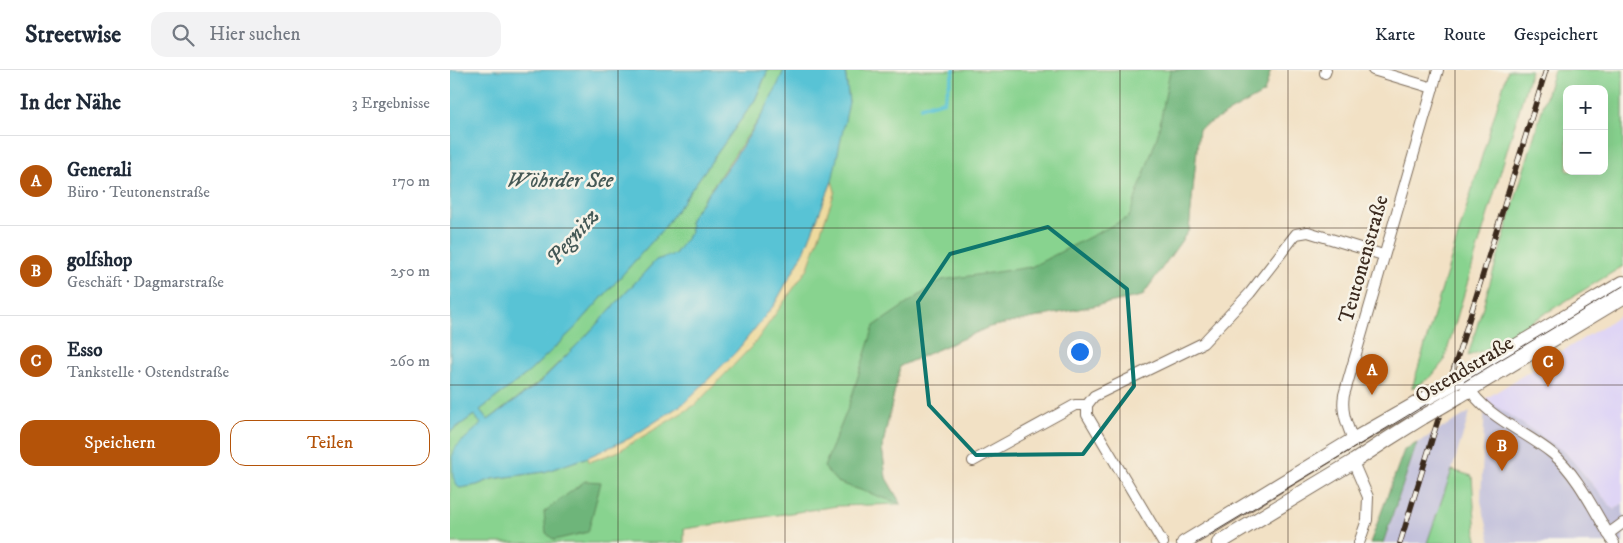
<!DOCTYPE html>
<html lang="de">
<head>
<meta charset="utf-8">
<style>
	:root { --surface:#fff; --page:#f2f2f3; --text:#1f2937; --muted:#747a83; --line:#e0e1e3; --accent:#b45309 }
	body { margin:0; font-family:"IM FELL DW Pica",serif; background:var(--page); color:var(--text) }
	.controls { position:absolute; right:15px; top:15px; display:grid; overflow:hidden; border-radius:10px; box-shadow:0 5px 20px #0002 }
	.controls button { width:45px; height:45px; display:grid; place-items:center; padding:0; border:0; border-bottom:1px solid var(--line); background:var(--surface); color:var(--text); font:25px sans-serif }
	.you { position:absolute; left:629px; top:281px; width:18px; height:18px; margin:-12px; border:4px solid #fff; border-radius:50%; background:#1a73e8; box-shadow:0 0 0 8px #1a73e833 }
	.badge { display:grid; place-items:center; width:32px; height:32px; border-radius:50%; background:var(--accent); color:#fff; font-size:16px; font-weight:700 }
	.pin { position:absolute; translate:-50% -41px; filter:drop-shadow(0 1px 2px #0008) }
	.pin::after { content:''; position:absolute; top:26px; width:18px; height:15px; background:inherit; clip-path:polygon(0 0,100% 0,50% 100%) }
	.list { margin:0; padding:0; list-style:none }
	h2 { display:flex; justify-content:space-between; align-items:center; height:65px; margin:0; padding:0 20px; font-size:21px }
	h2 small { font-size:16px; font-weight:400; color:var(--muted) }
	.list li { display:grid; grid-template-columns:32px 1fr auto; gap:15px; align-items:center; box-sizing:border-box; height:90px; padding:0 20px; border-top:1px solid var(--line) }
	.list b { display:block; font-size:19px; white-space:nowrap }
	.list p { margin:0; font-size:16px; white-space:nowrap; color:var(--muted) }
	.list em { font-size:16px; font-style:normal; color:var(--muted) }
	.actions { display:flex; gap:10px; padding:15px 20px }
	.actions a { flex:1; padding:11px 0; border:1px solid var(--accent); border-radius:15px; text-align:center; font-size:18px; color:var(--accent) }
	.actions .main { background:var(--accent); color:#fff }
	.icon { flex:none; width:28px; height:28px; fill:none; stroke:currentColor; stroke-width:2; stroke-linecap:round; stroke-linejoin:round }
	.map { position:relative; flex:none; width:1173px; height:473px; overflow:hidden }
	header { display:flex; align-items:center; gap:30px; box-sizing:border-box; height:70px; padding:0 25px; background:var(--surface); border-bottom:1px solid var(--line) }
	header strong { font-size:24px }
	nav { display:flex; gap:28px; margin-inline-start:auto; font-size:18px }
	.search { width:350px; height:45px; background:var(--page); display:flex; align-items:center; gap:12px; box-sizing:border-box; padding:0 18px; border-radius:15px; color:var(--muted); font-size:19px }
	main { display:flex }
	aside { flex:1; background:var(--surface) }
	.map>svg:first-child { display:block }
</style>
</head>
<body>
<header>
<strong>Streetwise</strong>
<div class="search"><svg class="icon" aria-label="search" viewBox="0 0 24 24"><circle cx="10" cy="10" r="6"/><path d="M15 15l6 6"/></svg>Hier suchen</div>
<nav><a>Karte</a><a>Route</a><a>Gespeichert</a></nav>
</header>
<main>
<aside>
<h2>In der Nähe<small>3 Ergebnisse</small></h2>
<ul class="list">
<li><span class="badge">A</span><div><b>Generali</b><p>Büro · Teutonenstraße</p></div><em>170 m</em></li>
<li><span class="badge">B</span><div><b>golfshop</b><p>Geschäft · Dagmarstraße</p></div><em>250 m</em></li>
<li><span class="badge">C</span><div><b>Esso</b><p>Tankstelle · Ostendstraße</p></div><em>260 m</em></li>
</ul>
<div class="actions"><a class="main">Speichern</a><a>Teilen</a></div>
</aside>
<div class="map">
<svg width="1173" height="473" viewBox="0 0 1173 473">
	<rect width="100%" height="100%" fill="#f7f3e8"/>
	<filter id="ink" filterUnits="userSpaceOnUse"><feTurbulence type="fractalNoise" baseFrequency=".02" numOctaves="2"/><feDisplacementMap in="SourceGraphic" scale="10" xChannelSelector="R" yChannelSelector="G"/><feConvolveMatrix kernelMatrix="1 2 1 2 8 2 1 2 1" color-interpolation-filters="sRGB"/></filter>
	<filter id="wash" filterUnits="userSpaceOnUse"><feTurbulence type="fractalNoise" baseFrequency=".0096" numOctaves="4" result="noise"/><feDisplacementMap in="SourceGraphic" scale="20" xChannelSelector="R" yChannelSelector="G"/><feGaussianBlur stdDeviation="1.12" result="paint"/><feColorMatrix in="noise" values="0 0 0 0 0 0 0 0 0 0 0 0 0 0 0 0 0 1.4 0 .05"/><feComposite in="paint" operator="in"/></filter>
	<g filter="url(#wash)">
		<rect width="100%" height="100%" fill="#f2e1c5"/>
		<path fill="#dfd5f5" d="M 1173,244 L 1173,433 L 1164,440 L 1115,382 L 1035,329 Z"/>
		<g fill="#c3c1db">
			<path d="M 1035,329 L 1115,382 L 1164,440 L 1173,433 L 1173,473 L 1041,473 L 1031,431 Z"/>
			<path d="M 1020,342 L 1002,400 L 977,473 L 933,473 L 967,373 Z"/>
		</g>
		<g fill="#88d38f" stroke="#627e56" fill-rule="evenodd">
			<path d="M 318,0 L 334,0 L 325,23 L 399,32 L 395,0 L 754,0 L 739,160 L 692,226 L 539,257 L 450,296 L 432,378 L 436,408 L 451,434 L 387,436 L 234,459 L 234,473 L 0,473 L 0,362 L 24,345 L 32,354 L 6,377 L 10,418 L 27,415 L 42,409 L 94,402 L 138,387 L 180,368 L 234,333 L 285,283 L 324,235 L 324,46 L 312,45 L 240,149 L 241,162 L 225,184 L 206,190 L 134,268 L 88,313 L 38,350 L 30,340 L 79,302 L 125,258 L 214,158 L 305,30 Z"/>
			<path d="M 1058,0 L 1081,0 L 994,291 L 981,307 L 962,318 Z"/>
			<path d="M 1104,0 L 1173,0 L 1173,196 L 1037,279 L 1018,286 ZM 1117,19 L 1154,19 L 1154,101 L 1117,101 Z"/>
			<path d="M 1002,400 L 1022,406 L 1026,465 L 1028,473 L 977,473 Z"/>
		</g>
		<g fill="#6eb57a" stroke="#54704c">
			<path d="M 720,0 L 821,0 L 814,23 L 749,59 L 739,160 L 692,226 L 539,257 L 450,296 L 432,378 L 436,408 L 451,434 L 387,412 L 374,397 L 398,338 L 424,256 L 492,210 L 581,197 L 679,147 L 708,64 Z"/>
			<path d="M 967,373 L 933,473 L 920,473 L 954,380 Z"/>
			<path d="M 135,411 L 151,412 L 138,462 L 104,470 L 96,463 L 94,442 Z"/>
		</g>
		<path fill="#eeda9e" stroke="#94825e" d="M 382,111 L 385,121 L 358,198 L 304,274 L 245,335 L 167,382 L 139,392 L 138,387 L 180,368 L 234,333 L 285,283 L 324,235 L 354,182 Z"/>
		<path fill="#59c3d5" stroke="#4a767a" d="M 0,0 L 318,0 L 305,30 L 214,158 L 125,258 L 79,302 L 30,340 L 38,350 L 89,313 L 134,268 L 206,190 L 225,184 L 241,162 L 240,149 C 274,101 312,55 334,0 L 395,0 L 399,32 L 382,111 L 354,182 L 324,235 L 285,283 L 234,333 L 180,368 L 138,387 L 94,402 L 42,409 L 27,415 L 10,418 L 7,416 L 3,407 L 2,387 L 6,377 L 31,354 L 24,345 L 0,362 Z"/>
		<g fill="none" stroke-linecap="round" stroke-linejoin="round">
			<path stroke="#59c3d5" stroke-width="4" d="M 471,37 L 494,31 L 504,0"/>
		</g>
	</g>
	<g filter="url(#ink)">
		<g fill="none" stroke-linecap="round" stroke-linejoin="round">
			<g stroke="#7b6a58" stroke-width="12">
				<g id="street">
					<path d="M 923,0 L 983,18"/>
					<path d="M 875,3 L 876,0"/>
					<path d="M 1017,315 C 1036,348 1075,361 1103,384 C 1129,406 1146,445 1164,473"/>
					<path d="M 903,370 C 897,354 891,342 894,325 L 988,0"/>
					<path d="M 523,391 L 625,335 L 637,335"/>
					<path d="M 903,392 L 918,427 L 917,450 L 909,473"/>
					<path d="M 1158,464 L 1173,453"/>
					<path d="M 713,473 L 637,345 L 637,335 L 644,326 L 753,273 L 800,223 L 846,164 L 858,162 L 933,185"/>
				</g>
			</g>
			<g stroke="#7b6a58" stroke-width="16">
				<g id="secondary">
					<path d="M 1007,311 L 1173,213"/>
					<path d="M 1009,326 L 1173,227"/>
					<path d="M 734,473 L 903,370 L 978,327"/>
					<path d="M 769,473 L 903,392 L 938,369 L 973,347"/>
				</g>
			</g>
			<use href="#street" stroke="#fff" stroke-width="10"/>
			<use href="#secondary" stroke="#fff" stroke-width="14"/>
			<path stroke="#3b2a1e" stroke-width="1" d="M 746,473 L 1173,216"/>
			<g stroke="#3b2a1e" stroke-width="5.5">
				<path id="rail" d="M 950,473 L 1096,0"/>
			</g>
			<use href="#rail" stroke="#f7f3e8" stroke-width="4" stroke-dasharray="11" stroke-linecap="butt"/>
			<g stroke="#7b6a58" stroke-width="16" stroke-linecap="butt">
				<g id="secondary-bridge">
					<path d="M 978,327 L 1007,311"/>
					<path d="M 973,347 L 1009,326"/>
				</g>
			</g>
			<use href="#secondary-bridge" stroke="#fff" stroke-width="14"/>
		</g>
	</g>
	<path fill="none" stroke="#0f766e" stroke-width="4" stroke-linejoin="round" d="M 598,157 L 677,219 L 684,316 L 633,384 L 526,385 L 479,335 L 468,232 L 500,184 Z"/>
	<path fill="none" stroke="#3b2a1e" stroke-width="1" stroke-opacity="0.55" d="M 168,0 L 168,473M 335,0 L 335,473M 503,0 L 503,473M 670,0 L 670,473M 838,0 L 838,473M 1005,0 L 1005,473M 0,158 L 1173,158M 0,315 L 1173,315"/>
	<g text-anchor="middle" stroke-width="5" stroke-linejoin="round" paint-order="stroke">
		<g font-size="21" fill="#3b2a1e" stroke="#f7f3e8">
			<text transform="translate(913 189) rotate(-74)" y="7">Teutonenstraße</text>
			<text transform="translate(1014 299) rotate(-31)" y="7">Ostendstraße</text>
		</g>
		<g font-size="22" font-style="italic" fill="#445855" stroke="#f7f3e8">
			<text x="110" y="117">Wöhrder See</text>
			<text transform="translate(122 166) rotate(-48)" y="8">Pegnitz</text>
		</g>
	</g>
</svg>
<div class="controls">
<button>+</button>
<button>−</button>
</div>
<div class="you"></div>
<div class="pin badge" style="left:922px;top:325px">A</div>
<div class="pin badge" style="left:1052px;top:401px">B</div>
<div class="pin badge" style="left:1098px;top:317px">C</div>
</div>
</main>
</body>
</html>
